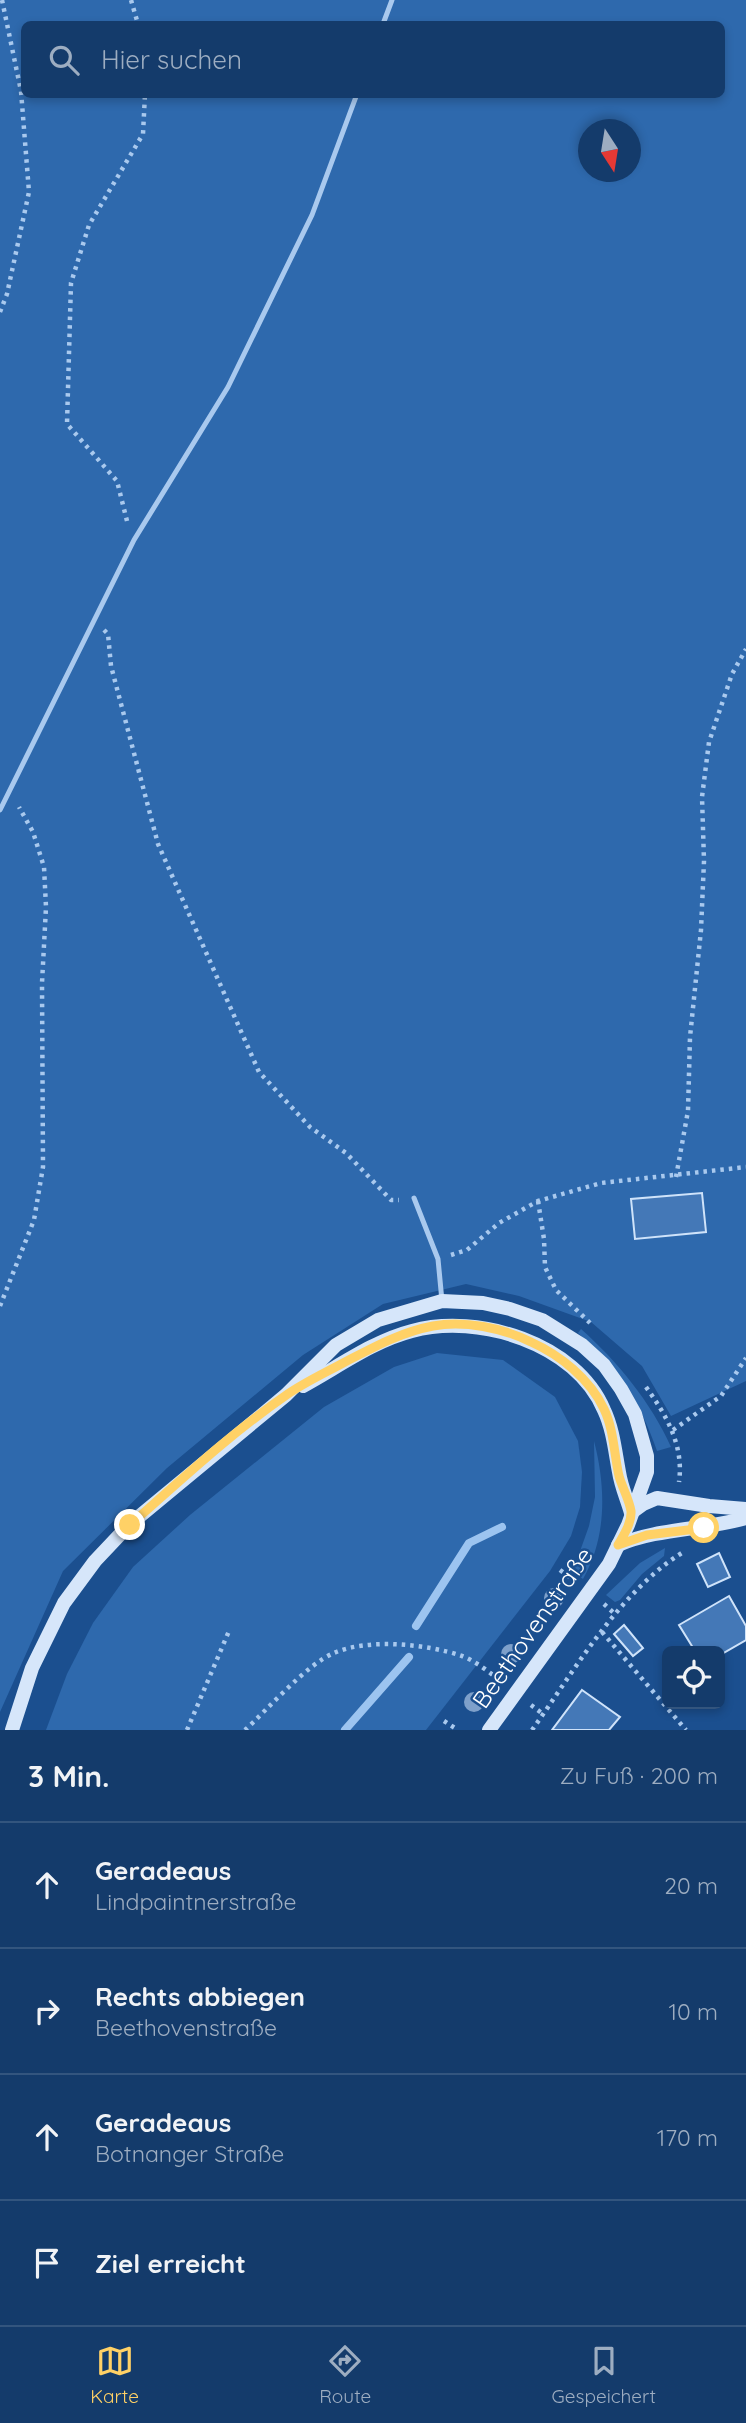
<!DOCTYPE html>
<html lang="de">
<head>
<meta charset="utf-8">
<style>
	:root { --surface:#143b6b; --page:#214673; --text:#f1f3f6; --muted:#9dadc1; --line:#33557e; --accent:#ffd166 }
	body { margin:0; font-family:Quicksand,sans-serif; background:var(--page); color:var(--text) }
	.controls { position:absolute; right:21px; bottom:21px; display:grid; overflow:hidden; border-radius:10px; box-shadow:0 4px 10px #0003 }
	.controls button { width:63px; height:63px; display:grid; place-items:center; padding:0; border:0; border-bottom:2px solid var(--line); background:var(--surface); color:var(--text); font:35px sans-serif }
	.compass { position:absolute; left:578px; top:119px; width:63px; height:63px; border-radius:50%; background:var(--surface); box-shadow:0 4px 10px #0003; rotate:168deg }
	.stop { position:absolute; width:21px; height:21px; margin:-16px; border:5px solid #ffd166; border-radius:50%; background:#fff }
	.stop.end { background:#ffd166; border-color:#fff; box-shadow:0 2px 7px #0008 }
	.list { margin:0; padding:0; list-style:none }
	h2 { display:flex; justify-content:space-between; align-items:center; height:91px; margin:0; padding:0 28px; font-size:30px }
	h2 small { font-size:23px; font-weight:400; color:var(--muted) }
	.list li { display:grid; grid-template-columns:46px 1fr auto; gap:21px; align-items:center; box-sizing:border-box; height:126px; padding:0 28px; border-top:2px solid var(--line) }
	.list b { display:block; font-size:26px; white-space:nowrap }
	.list p { margin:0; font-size:23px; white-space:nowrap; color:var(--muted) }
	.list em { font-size:23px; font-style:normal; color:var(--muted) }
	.icon { flex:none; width:38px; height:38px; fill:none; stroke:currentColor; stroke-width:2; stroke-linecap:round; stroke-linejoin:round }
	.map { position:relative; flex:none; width:746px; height:1730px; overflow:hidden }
	.search { position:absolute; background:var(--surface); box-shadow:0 4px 10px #0003; left:21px; right:21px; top:21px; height:77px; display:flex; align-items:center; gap:18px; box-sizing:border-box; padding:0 24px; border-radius:10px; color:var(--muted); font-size:26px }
	.sheet { height:595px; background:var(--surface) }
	nav { display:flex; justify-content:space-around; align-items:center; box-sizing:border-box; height:98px; border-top:2px solid var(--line); background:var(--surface); font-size:19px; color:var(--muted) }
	nav a { display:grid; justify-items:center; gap:4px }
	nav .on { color:var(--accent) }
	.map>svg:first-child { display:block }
</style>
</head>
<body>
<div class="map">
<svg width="746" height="1730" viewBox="0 0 746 1730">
	<rect width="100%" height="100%" fill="#1b4f8f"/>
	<g fill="#2e69ad" fill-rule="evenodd">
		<path d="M 0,0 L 746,0 L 746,1381 L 671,1416 L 642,1366 L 591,1322 L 519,1296 L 466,1284 L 383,1304 L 303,1355 L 167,1468 L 63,1571 L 0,1712 ZM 24,24 L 722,24 L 722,94 L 24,94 ZM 588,130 L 630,130 L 630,172 L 588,172 Z"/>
		<path d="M 581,1329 C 617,1361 651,1402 671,1447 L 657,1451 C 640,1401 617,1367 578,1333 Z"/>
		<path d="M 437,1353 L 503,1360 L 555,1397 L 578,1441 L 582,1472 L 580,1507 L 571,1536 L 550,1571 L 426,1730 L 46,1730 L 67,1674 L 93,1623 L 133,1567 L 190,1515 L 324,1407 L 394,1367 Z"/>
		<path d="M 594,1441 C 606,1487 607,1537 583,1579 L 577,1575 L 574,1568 L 589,1526 L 595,1497 Z"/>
		<path d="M 665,1548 L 664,1556 L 642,1574 L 620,1600 L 615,1602 L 606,1595 L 640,1563 Z"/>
	</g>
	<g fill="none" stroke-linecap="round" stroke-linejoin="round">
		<g stroke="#9cc4f0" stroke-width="8">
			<path d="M 416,1626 L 469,1543 L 502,1527"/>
			<path d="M 345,1730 L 409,1657"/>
		</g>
	</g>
	<g fill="#4478b7" stroke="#cfe3fa" stroke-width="2">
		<path d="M 702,1193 L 706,1232 L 635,1239 L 631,1199 Z"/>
		<path d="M 719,1553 L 730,1577 L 708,1587 L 697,1564 Z"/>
		<path d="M 729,1596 L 746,1626 L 746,1640 L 720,1655 L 720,1651 L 695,1651 L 679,1625 Z"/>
		<path d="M 624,1625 L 643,1648 L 633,1656 L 614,1634 Z"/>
		<path d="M 582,1690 L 620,1717 L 609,1730 L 552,1730 Z"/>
	</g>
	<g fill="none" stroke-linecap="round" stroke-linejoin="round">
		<g stroke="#a9c9ee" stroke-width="4.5" stroke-dasharray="3.5 5" stroke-linecap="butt">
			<path d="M 131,0 L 138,24"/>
			<path d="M 0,312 L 7,294 L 29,192 L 21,91 L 2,0"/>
			<path d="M 127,521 L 117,481 L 67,424 L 71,283 L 89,225 L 143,134 L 145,94"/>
			<path d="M 104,630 L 108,634 L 111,666 L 158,844 L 259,1072 L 310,1127 L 346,1153 L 391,1200 L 399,1200"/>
			<path d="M 676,1177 L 688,1111 L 690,1037 L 701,930 L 704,861 L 702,797 L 709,742 L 732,674 L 746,649"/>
			<path d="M 538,1201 L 544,1239 L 545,1267 L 556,1290 L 590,1323"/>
			<path d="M 451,1255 L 467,1250 L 499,1223 L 538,1201 L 601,1183 L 746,1167"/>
			<path d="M 0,1306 L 34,1220 L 43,1167 L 42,983 L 46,907 L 44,867 L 33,832 L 19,807"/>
			<path d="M 646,1387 C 667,1416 684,1446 679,1482"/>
			<path d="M 673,1430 L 721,1396 L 746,1358"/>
			<path d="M 560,1570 L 575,1581"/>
			<path d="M 604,1604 L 616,1615"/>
			<path d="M 602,1632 L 686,1730"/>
			<path d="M 531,1705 L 543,1714"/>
			<path d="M 444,1721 L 458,1730"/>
			<path d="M 187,1730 L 229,1631"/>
			<path d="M 245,1730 C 268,1709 307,1664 334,1653 C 368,1638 427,1644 462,1656 C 476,1661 490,1673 502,1682"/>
			<path d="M 532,1730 C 575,1670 620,1590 685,1551"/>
		</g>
		<g stroke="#a9c9ee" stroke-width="5">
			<path d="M 383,24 L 392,0"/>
			<path d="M 0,810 L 134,540 L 228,387 L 312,215 L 357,94"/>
			<path d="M 414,1198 L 438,1259 L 442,1301"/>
		</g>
		<g stroke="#d6e6fa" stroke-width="14">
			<path d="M 303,1386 C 338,1367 373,1341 412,1331 C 478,1313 576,1343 604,1410 C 613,1429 615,1451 619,1472 C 621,1486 627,1499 631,1513"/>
			<path d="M 632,1512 L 643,1504 L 657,1498 L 709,1506 L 746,1509"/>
			<path d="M 618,1545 C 658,1528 704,1530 746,1518"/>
			<path d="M 12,1730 L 32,1668 L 64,1603 L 95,1561 L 129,1525 L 286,1395 L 336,1345 L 378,1320 L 442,1301 L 483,1303 L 510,1309 L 542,1320 L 582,1345 L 604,1365 L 621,1389 L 635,1414 L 647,1456 L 647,1472 L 628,1525 L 609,1564 L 489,1730"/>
		</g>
	</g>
	<g fill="#7ea0ca">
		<circle cx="554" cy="1598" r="10"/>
		<circle cx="511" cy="1654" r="10"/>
		<circle cx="474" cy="1702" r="10"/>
	</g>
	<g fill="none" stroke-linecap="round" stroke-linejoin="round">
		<path stroke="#ffd166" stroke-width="9" d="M 130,1525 C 180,1481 230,1434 285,1396 C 303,1383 325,1373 345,1362 C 374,1347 401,1332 433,1326 C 464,1320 503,1328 531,1342 C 560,1355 590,1379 604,1409 C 614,1430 614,1454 619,1476 C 622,1487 629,1499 631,1511 C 632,1523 623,1536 618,1545 L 647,1535 L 704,1528"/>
	</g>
	<g text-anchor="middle" stroke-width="5" stroke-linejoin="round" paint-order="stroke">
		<g font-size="24" fill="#fff" stroke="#1b4f8f">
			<text transform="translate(533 1628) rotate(-55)" y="8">Beethovenstraße</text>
		</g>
	</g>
</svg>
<div class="controls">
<button><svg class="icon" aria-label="locate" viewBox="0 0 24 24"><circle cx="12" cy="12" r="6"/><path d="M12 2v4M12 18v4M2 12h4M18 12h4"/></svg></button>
</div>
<svg class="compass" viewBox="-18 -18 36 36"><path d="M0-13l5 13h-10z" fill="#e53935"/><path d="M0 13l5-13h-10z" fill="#9dadc1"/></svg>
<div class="stop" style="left:704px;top:1528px"></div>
<div class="stop end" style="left:130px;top:1525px"></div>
<div class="search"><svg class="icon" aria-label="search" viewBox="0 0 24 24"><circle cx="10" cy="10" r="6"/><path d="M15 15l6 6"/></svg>Hier suchen</div>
</div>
<section class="sheet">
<h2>3 Min.<small>Zu Fuß · 200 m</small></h2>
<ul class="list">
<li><svg class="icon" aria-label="ahead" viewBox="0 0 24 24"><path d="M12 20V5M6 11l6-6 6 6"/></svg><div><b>Geradeaus</b><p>Lindpaintnerstraße</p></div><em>20 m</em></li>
<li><svg class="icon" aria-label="right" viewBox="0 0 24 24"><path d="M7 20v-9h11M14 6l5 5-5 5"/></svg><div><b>Rechts abbiegen</b><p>Beethovenstraße</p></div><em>10 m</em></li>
<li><svg class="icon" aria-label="ahead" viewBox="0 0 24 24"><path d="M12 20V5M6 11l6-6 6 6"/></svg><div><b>Geradeaus</b><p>Botnanger Straße</p></div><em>170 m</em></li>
<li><svg class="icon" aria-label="arrive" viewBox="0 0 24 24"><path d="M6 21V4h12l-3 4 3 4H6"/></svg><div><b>Ziel erreicht</b></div></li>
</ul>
</section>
<nav>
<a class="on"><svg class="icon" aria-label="map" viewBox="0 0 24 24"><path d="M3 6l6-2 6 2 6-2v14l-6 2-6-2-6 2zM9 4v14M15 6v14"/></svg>Karte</a>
<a><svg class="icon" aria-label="directions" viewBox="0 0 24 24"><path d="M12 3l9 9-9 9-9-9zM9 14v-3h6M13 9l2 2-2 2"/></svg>Route</a>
<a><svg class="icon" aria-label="saved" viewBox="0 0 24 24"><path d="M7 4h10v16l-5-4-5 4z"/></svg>Gespeichert</a>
</nav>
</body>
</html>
